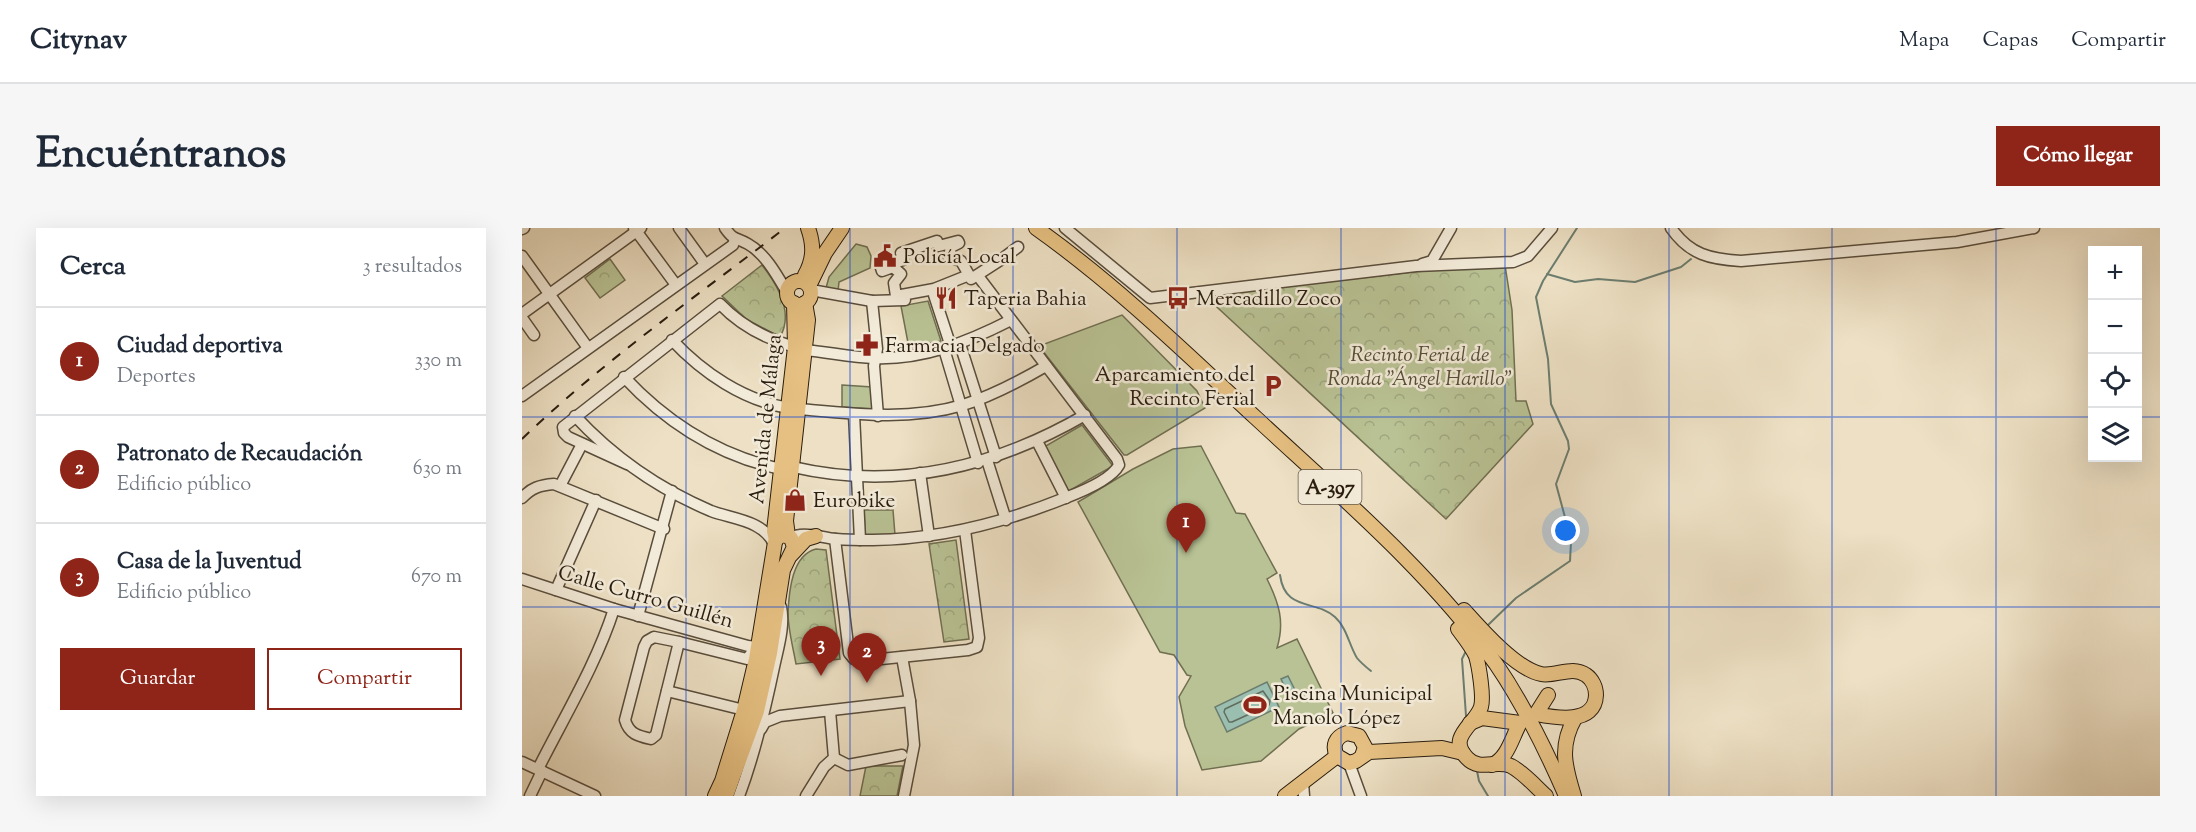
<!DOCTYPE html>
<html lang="es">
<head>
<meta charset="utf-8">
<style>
	:root { --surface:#fff; --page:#f6f6f7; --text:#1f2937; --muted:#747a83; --line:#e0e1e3; --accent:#8f2418 }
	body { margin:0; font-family:"Sorts Mill Goudy",serif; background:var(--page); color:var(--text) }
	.controls { position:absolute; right:18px; top:18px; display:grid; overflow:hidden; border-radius:0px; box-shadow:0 6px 24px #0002 }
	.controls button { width:54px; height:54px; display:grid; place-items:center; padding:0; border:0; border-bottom:2px solid var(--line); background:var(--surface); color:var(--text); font:30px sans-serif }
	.you { position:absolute; left:1044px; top:303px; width:21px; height:21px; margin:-15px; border:4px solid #fff; border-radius:50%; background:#1a73e8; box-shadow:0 0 0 9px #1a73e833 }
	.badge { display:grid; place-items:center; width:39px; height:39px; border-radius:50%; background:var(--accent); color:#fff; font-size:20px; font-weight:700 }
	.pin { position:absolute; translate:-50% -50px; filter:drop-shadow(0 2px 3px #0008) }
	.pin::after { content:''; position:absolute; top:32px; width:21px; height:18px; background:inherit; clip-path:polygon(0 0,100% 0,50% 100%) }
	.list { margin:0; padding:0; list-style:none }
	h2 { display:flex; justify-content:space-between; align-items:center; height:78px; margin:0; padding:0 24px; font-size:26px }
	h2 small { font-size:20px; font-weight:400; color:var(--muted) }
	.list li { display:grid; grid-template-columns:39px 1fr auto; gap:18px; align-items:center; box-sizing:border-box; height:108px; padding:0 24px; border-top:2px solid var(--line) }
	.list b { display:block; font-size:22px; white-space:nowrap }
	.list p { margin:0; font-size:20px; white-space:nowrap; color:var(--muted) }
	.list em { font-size:20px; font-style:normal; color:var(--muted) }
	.actions { display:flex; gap:12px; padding:18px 24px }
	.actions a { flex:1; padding:14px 0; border:2px solid var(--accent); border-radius:0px; text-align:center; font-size:21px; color:var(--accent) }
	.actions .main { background:var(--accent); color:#fff }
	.icon { flex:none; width:33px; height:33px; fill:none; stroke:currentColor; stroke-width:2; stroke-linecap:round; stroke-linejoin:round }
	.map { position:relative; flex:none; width:1638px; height:568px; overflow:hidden; border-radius:0px }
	header { display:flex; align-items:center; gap:36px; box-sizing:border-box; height:84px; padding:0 30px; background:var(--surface); border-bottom:2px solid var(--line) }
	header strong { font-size:28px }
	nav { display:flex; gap:33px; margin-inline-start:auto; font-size:21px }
	.intro { display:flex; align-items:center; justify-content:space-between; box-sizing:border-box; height:144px; padding:0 36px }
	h1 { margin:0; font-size:42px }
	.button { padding:15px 27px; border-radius:0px; background:var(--accent); color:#fff; font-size:21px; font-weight:700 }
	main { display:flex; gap:36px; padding:0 36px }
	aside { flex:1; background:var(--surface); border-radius:0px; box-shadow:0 6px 24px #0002 }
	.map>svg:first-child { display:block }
</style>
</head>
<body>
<header>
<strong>Citynav</strong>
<nav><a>Mapa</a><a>Capas</a><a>Compartir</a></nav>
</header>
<div class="intro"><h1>Encuéntranos</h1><a class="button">Cómo llegar</a></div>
<main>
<aside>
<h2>Cerca<small>3 resultados</small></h2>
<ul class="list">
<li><span class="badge">1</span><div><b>Ciudad deportiva</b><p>Deportes</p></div><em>330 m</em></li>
<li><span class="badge">2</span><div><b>Patronato de Recaudación</b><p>Edificio público</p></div><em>630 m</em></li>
<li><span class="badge">3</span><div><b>Casa de la Juventud</b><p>Edificio público</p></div><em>670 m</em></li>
</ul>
<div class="actions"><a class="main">Guardar</a><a>Compartir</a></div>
</aside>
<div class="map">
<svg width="1638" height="568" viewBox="0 0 1638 568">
	<defs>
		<pattern id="park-crowns" width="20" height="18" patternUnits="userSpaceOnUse" patternTransform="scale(1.5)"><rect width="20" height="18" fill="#b9c294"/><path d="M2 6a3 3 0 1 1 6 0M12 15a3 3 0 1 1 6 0" fill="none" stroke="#9fa67e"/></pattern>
	</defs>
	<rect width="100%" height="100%" fill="#ede0c4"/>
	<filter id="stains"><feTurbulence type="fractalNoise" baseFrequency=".00333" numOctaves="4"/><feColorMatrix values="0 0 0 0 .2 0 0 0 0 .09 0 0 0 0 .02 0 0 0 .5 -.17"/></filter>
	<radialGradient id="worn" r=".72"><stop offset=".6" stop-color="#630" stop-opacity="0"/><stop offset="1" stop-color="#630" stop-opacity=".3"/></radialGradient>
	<g fill="#b9c294" stroke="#706f51" stroke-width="1.5">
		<path d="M 334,16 L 345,19 L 349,28 L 348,40 L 317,54 L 316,63 L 304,60 L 307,49 Z"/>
		<path d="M 406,73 L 419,113 L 387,120 L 379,78 Z"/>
		<path d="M 600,87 L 675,163 L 683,180 L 605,227 L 602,227 L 517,118 Z"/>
		<path d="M 320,157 L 350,159 L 352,181 L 320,179 Z"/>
		<path d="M 560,197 L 591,238 L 545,264 L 522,219 Z"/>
		<path d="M 679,218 L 714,285 L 723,286 L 755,345 L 745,351 C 757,375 763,394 755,420 L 775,411 L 811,485 L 777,501 L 739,533 L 680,542 L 663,498 L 657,469 L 669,448 L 665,447 L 652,427 L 638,424 L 556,274 L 611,241 L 651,221 Z"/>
		<path d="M 342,282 L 371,282 L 373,307 L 343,308 Z"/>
	</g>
	<g fill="url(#park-crowns)" stroke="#706f51" stroke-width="1.5">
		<path d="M 88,31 L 103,52 L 78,70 L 63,50 Z"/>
		<path d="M 240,37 C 255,56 272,85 258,109 L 224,91 L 200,68 Z"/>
		<path d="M 983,37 L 990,82 L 994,173 L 1004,173 L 1011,196 L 924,291 L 683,68 L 890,44 Z"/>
		<path d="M 434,312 L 447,411 L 422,414 L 407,316 Z"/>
		<path d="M 294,321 L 304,322 L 318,431 L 274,436 C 271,419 266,401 266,385 C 267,363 270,327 294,321 Z"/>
		<path d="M 344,538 L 381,538 L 375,568 L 338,568 Z"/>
	</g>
	<g fill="#9abeaf" stroke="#6c7d6f" stroke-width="1.5">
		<path d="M 766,448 L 775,466 L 768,470 L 759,451 Z"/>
		<path d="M 745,454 L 757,479 L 705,504 L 693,479 Z"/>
	</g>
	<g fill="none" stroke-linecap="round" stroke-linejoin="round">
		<path stroke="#616d5e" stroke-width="1.5" d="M 741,463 L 748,473 L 747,477 L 710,494 L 707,494 L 702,484 L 703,481 Z"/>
		<g stroke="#6c7d6f" stroke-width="2">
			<path d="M 1025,46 L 1053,54 L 1076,51 L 1113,54 L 1159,39 L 1169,31"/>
			<path d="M 758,347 C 763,384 793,371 813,389 C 825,400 827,417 835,430 C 839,435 844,439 849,443"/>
			<path d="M 964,399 L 994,370 L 1048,333 L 1049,314 L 1047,304 L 1034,256 L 1047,221 L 1046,213 L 1029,176 L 1026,131 L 1014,69 L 1021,53 L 1055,0"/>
			<path d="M 944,488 L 940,431 L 944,423"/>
			<path d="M 955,543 L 957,553 L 966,568"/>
		</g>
		<g stroke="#594d3c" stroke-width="13">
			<g id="minor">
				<path d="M 112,0 L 154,57"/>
				<path d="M 157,0 L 183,36"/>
				<path d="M 203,0 C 212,13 214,9 226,16 C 244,26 256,49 266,66"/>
				<path d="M 543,0 L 628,70 L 894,38 L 991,34 L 1006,28 L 1030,0"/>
				<path d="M 1149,0 C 1168,27 1188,31 1219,33 L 1435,14 L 1512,0"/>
				<path d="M 0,1 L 2,0"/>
				<path d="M 415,13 L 417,18 L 436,13 L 437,15 L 429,19 L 427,29 L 439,33 L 447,47 L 412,61 L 374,68 L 372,55 L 379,46 L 371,39 L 360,43 L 359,40 L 381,32 L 379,25 Z"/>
				<path d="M 0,28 L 66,120"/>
				<path d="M 900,36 L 910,33 L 929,0"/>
				<path d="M 449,51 L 480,31 L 496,19"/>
				<path d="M 289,62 L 350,73 L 383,72"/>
				<path d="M 412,67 L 429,119"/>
				<path d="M 350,73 L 355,121 L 352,138 L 356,188"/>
				<path d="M 0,86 L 119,0"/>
				<path d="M 0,90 L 12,107"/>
				<path d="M 150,112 C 181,145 221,172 266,180"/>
				<path d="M 438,116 L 474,229"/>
				<path d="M 422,121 L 456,235"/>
				<path d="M 282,122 C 306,124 328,129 352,130 C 401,132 446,114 489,92"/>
				<path d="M 102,149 C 145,195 197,228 259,241"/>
				<path d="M 0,168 L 211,17 L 213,11"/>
				<path d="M 277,181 C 332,186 387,193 441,177 C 470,168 498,153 524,138"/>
				<path d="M 332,186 L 338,312"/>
				<path d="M 53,188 C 91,229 137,261 189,283 C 210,291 241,292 252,316"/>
				<path d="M 515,213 L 544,270"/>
				<path d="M 465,232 L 484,292"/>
				<path d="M 105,236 L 46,209 L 42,205 L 41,199 L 198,76 C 219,98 244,111 273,119"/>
				<path d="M 271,239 C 374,263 473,239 563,187"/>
				<path d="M 398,245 L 407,308"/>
				<path d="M 38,258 L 60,216"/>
				<path d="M 0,270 C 9,260 18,257 32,256 L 142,301"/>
				<path d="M 269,310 C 273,308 274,307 278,307 C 289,305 302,310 314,311 C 326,312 339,312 351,312 C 418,311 481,295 543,270 C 559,264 589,252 597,237 L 595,231 L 456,48"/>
				<path d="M 313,311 L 327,425 L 332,431 L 340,433 L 446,422 L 455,419 L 457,410 L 443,302"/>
				<path d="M 0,351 L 92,381 L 226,418 L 234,419 L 238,418"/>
				<path d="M 34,362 L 74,272"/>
				<path d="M 116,388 L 150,263"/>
				<path d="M 132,409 L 157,414 L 134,507 L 129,511 C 116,508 107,506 103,492 L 122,419 L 125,413 Z"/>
				<path d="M 157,414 L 225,431 L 234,419"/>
				<path d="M 380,429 L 388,473 L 392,517 L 382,568"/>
				<path d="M 145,463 L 222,482"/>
				<path d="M 239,501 L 243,494 L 258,488 L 388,473"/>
				<path d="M 312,530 L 326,537 L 380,527"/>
				<path d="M 0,534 L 73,568"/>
				<path d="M 827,535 L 839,568"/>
				<path d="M 16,541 C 42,489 74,437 92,381"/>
				<path d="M 781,555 L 782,568"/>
				<path d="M 8,568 L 20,543"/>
				<path d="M 217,568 C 233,526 243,482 252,439 C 256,420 263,398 259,379"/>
				<path d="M 284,568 L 302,539 L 312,530 L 308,483"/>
			</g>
		</g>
		<g stroke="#281c0e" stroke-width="16">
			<g id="major">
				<path d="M 514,0 C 593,56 663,124 734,190 C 817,267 907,343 974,436 C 1002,477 1024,522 1044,568"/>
				<path d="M 283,47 C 292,31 292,17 286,0"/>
				<circle cx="277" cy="65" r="12"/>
				<path d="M 287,58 L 303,25 L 320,0"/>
				<path d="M 266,308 L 264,293 L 286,92 L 283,75"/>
				<path d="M 254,312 L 252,303 L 273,119 L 272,75"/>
				<path d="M 269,327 L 284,311 L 294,308"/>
				<path d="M 942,382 C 959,401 994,441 1019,446 C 1034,449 1050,437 1064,447 C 1070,451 1074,459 1074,467 C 1073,497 1034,490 1014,486 L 1026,467"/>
				<path d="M 936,401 C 942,409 950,419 954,428 C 957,438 962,469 959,479 C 954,496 924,509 945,530 C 958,544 974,531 989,538 C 1002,545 1014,559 1024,568"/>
				<path d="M 948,495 L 960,490 L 998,495 C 990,509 986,530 970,537"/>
				<path d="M 840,528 L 843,519 L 837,508 L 825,505 C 813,509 810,518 815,528 L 827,535 L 834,533 L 847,524 L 920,520 L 941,525"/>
				<path d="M 193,568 L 200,553 L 222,482 L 234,431 L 253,314 L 256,309 L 262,307 L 269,310 L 272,319 L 261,342 L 248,425 L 235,483 L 204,568"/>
				<path d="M 763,568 L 815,528"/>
				<path d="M 1052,568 C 1043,539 1037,518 1053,490"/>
			</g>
		</g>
		<use href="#minor" stroke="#f3ebd9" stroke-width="10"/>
		<use href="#major" stroke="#e6c082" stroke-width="14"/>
		<path stroke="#281c0e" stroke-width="2" stroke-dasharray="10 10" stroke-linecap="butt" d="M 0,211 C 81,133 174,69 263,0"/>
	</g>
	<path fill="none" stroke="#1d4ed8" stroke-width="1.5" stroke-opacity="0.55" d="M 164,0 L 164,568M 328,0 L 328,568M 491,0 L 491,568M 655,0 L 655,568M 819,0 L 819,568M 983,0 L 983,568M 1147,0 L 1147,568M 1310,0 L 1310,568M 1474,0 L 1474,568M 0,189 L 1570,189M 1616,189 L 1638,189M 0,379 L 1638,379"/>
	<defs>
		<g id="civic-bare" transform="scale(1.8)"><path d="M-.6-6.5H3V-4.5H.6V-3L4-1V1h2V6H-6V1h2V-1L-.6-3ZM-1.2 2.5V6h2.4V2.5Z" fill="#8f2418" stroke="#f3ebd9" stroke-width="2.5" paint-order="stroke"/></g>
		<g id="restaurant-bare" transform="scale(1.8)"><path d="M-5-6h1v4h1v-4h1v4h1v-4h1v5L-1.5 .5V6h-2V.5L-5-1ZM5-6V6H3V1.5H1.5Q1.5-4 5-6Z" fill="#8f2418" stroke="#f3ebd9" stroke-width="2.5" paint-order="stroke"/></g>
		<g id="bus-bare" transform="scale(1.8)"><path d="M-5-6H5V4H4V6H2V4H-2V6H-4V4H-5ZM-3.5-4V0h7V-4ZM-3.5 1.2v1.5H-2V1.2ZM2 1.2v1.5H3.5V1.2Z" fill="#8f2418" stroke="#f3ebd9" stroke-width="2.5" paint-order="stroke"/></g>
		<g id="pharmacy-bare" transform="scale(1.8)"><path d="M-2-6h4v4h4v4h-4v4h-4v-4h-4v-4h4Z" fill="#8f2418" stroke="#f3ebd9" stroke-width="2.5" paint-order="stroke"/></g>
		<g id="parking-bare" transform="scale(1.8)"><path d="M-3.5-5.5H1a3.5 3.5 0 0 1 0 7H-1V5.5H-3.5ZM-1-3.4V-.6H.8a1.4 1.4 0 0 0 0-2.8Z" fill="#8f2418" stroke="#f3ebd9" stroke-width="2.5" paint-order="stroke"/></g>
		<g id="shop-bare" transform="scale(1.8)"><path d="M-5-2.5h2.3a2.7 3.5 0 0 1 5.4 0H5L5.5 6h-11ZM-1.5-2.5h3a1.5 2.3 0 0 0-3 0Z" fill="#8f2418" stroke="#f3ebd9" stroke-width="2.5" paint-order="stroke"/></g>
		<g id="stadium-bare" transform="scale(1.8)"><path d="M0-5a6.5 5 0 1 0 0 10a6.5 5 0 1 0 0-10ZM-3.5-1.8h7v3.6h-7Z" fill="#8f2418" stroke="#f3ebd9" stroke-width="2.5" paint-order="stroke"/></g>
	</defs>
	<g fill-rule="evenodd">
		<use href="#civic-bare" x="363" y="28"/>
		<use href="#restaurant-bare" x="424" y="70"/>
		<use href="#bus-bare" x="656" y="70"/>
		<use href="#pharmacy-bare" x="345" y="117"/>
		<use href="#parking-bare" x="751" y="158"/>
		<use href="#shop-bare" x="273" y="272"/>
		<use href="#stadium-bare" x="733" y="477"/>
	</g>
	<g text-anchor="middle" stroke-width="5" stroke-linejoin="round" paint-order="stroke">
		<rect fill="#f3ebd9" stroke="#655a4b" stroke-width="1.5" x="776.5" y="242" width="63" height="34" rx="4.5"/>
		<g font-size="20" font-weight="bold" fill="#281c0e">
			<text x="808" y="266">A-397</text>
		</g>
		<g font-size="21" fill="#281c0e" stroke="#f3ebd9" text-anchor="start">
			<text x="381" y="35">Policía Local</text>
			<text x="442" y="77">Taperia Bahia</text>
			<text x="674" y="77">Mercadillo Zoco</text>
			<text x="363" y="124">Farmacia Delgado</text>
			<text x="733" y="153" text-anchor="end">Aparcamiento del<tspan x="733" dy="24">Recinto Ferial</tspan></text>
			<text x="291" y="279">Eurobike</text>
			<text x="751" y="472">Piscina Municipal<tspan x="751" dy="24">Manolo López</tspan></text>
		</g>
		<g font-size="21" font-style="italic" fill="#544e36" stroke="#f3ebd9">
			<text x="898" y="133">Recinto Ferial de<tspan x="898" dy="24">Ronda "Ángel Harillo"</tspan></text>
		</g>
		<g font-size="21" fill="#281c0e" stroke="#f3ebd9">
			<text transform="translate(243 191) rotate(-84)" y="7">Avenida de Málaga</text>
			<text transform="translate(124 368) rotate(16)" y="7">Calle Curro Guillén</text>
		</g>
	</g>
	<rect width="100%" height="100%" filter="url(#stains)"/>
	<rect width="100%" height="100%" fill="url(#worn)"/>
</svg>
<div class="controls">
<button>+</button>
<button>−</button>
<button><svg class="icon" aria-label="locate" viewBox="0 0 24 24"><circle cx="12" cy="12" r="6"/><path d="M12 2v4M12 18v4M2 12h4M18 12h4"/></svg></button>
<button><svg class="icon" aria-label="layers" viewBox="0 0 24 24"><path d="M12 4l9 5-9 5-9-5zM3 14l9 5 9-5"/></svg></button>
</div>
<div class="you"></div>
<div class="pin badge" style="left:664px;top:325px">1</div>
<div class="pin badge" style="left:345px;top:455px">2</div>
<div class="pin badge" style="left:299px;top:448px">3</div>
</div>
</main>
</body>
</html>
